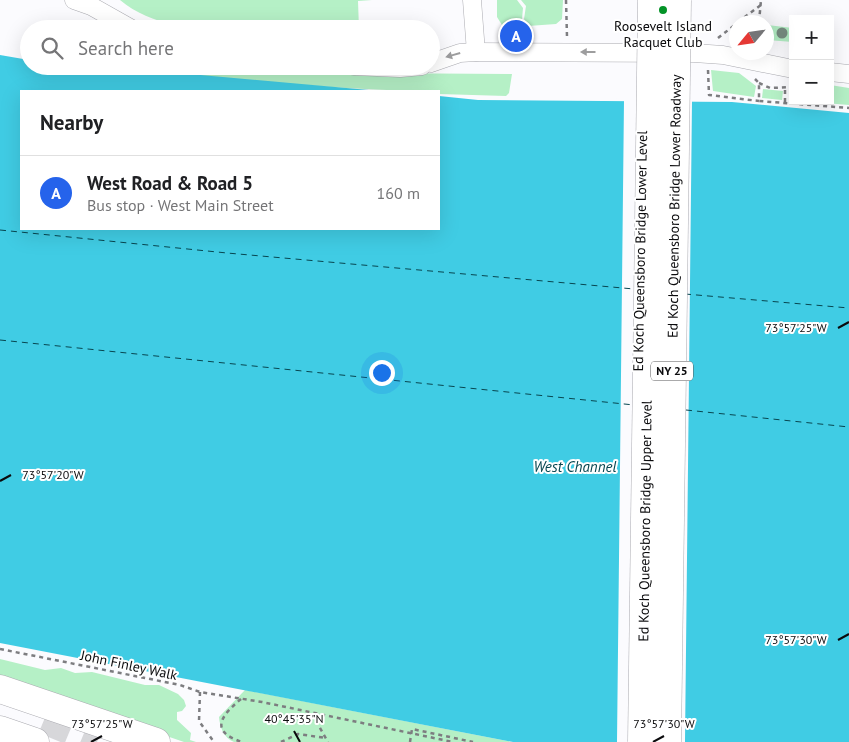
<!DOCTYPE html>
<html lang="en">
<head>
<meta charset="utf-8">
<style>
	:root { --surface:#fff; --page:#f2f2f2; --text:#202124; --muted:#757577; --line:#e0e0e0; --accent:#2563eb }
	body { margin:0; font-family:"PT Sans",sans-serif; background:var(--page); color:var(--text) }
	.controls { position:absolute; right:15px; top:15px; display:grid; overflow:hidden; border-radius:0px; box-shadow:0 5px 20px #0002 }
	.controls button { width:45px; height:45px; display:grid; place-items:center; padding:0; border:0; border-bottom:1px solid var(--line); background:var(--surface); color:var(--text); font:25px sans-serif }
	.compass { position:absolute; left:729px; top:15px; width:45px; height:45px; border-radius:50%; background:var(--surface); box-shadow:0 5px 20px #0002; rotate:241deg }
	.you { position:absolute; left:381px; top:372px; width:18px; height:18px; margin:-12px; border:4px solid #fff; border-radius:50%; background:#1a73e8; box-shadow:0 0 0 8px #1a73e833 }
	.badge { display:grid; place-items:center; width:32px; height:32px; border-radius:50%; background:var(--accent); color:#fff; font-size:16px; font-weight:700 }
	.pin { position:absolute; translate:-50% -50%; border:2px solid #fff; box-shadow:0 1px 5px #0006 }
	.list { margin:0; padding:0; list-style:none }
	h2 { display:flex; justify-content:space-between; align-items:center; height:65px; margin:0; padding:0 20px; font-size:21px }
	h2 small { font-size:16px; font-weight:400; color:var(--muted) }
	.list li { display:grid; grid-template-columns:32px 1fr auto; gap:15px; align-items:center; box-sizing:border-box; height:75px; padding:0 20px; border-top:1px solid var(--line) }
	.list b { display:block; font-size:19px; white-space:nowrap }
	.list p { margin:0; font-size:16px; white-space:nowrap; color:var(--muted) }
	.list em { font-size:16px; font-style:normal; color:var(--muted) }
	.icon { flex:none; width:28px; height:28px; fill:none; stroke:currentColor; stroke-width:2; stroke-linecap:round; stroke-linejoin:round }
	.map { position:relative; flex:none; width:849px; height:742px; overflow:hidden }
	.search { position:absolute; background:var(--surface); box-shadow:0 5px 20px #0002; left:20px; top:20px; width:420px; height:55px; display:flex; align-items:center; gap:12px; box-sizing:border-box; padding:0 18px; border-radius:28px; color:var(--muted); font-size:19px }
	.panel { position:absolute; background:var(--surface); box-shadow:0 5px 20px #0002; left:20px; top:90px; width:420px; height:140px; border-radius:0px }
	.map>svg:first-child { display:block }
</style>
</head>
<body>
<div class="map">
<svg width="849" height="742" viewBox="0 0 849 742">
	<rect width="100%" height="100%" fill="#fbfbfe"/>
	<g fill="#b5f0c6">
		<path d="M 120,0 L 372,0 L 358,1 L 359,29 C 327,29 295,29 263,29 C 214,29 160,33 120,0 Z"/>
		<path d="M 497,0 L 517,0 L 523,8 L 522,19 L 526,25 L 502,25 L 497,17 Z"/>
		<path d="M 521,0 L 563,0 L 562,19 L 556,24 L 528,26 L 524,19 L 526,6 Z"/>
		<path d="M 767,25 L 793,28 L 793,42 L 767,40 Z"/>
		<path d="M 101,66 L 285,66 L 362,73 L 512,74 L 509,93 L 506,96 L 439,94 L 439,91 C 326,91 213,76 101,66 Z"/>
		<path d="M 711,70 L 739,73 L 756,86 L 754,97 L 713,91 Z"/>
		<path d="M 830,85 L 849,88 L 849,105 L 813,102 L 830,101 Z"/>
		<path d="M 763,89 L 783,91 L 782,100 L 762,98 Z"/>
		<path d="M 0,659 L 45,670 L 61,668 L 75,673 L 92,672 L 145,685 L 159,685 L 178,694 L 184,700 L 186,706 L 182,711 L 177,712 L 177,720 L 191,733 L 190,740 L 196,742 L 184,742 L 0,679 Z"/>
		<path d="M 245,690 L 512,742 L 234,742 C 224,738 220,728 219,717 Z"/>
	</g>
	<path fill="#40cce4" d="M 0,55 L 29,60 L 29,66 L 101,66 L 380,91 L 21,91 L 21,229 L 439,229 L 439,96 L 478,100 L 732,102 L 849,113 L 849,742 L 513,742 L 0,643 Z"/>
	<path fill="#fbfbfe" d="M 613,98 L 704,99 L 692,100 L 685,742 L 617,742 L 624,100 Z"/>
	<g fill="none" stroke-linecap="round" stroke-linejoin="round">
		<g stroke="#074650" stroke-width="1" stroke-dasharray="6 5" stroke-linecap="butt">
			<path d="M 0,230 L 227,253 L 634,289"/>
			<path d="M 685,294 L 849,308"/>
			<path d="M 0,340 L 634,405"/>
			<path d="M 686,410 L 849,427"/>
		</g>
		<path stroke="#d7d7da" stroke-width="28" stroke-dasharray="28 14" stroke-linecap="butt" d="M 44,720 L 97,742"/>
		<g stroke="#ababb1" stroke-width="19">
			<g id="minor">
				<path d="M 74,0 L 91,6 L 132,29"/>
				<path d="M 472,0 L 476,52"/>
				<path d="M 431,63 L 460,53 L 476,52 L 694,53 L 723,55 L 793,69"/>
				<path d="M 354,66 L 400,68 L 422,66"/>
				<path d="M 830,72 L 849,74"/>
			</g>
		</g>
		<g stroke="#ababb1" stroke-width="29">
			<g id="motorway">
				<path d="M 0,689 L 156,742"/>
				<path d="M 0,730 L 35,742"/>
			</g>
		</g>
		<g stroke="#7d7d80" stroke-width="2.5" stroke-dasharray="4 4" stroke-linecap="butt">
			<path d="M 566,0 L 567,37"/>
			<path d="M 738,22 L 761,5"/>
			<path d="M 759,22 L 761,0"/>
			<path d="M 718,38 L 736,24"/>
			<path d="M 708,70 L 709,95 L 759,101"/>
			<path d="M 755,79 L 759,83 L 759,101 L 849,108"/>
			<path d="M 759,83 L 770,88 L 793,87"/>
			<path d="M 785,102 L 785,89"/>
			<path d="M 0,649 L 180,685 L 200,692 L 262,702 L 453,742"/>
			<path d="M 200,692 L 199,721 L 214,742"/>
			<path d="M 241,699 C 222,715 208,731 242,742"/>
			<path d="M 312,714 L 328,742"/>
			<path d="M 281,742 L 298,734 L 326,738"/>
		</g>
		<use href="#minor" stroke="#fff" stroke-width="18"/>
		<use href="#motorway" stroke="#fff" stroke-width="28"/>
		<g stroke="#ababb1" stroke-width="29" stroke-linecap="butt">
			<g id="trunk-bridge">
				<path id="s1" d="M 642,742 L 652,0"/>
				<path id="s2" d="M 667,742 L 677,0"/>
			</g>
		</g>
		<path stroke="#7d7d80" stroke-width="2.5" stroke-dasharray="4 4" stroke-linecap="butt" d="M 410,742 L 412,729 L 473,742"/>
		<use href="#trunk-bridge" stroke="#fff" stroke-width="28"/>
	</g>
	<circle fill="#7a8f83" cx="782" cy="33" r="5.5"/>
	<defs><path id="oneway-solid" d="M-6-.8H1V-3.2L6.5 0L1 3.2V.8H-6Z" transform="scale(1.25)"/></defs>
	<g fill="#9d9d9e">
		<use href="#oneway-solid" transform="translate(588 52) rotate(-180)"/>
		<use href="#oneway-solid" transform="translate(453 55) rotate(164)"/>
	</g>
	<path fill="none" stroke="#0b0b0d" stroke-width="2" d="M 838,328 L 849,322M 0,481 L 11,475M 838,640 L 849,634M 294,731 L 300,742M 91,742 L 102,736M 653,742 L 664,736"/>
	<circle fill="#049327" stroke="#fff" stroke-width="2" cx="663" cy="10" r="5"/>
	<g text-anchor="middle" stroke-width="4" stroke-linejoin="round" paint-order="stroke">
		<rect fill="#fff" stroke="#545456" stroke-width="1" x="651" y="361.5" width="42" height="19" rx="4"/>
		<g font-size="12" font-weight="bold" fill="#0b0b0d">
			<text x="672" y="375">NY 25</text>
		</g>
		<g font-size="14" fill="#0b0b0d" stroke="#fff">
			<text x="663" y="31">Roosevelt Island<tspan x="663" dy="16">Racquet Club</tspan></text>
		</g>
		<g font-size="14" fill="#0b0b0d" stroke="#fff">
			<text dy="5" stroke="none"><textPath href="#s2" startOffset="536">Ed Koch Queensboro Bridge Lower Roadway</textPath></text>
			<text transform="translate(640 251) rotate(-89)" y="5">Ed Koch Queensboro Bridge Lower Level</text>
			<text dy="5" stroke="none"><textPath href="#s1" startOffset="221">Ed Koch Queensboro Bridge Upper Level</textPath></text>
			<text transform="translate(129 665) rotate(12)" y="5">John Finley Walk</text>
		</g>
		<g font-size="15" font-style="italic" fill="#074650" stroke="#fff">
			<text x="575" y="472">West Channel</text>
		</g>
	</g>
	<g font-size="12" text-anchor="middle" fill="#0b0b0d" stroke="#fff" stroke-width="4" stroke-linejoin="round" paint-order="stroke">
		<text x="796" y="332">73°57'25"W</text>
		<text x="53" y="479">73°57'20"W</text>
		<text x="796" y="644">73°57'30"W</text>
		<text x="294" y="723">40°45'35"N</text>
		<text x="102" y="728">73°57'25"W</text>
		<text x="664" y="728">73°57'30"W</text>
	</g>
</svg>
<div class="controls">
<button>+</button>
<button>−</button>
</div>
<svg class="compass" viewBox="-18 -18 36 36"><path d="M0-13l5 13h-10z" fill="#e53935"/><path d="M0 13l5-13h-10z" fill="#757577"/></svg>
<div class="you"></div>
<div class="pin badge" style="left:516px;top:36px">A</div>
<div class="search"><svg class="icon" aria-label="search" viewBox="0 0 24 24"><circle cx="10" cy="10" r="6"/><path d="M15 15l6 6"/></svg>Search here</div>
<section class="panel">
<h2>Nearby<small></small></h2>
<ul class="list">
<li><span class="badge">A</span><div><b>West Road &amp; Road 5</b><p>Bus stop · West Main Street</p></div><em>160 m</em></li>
</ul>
</section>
</div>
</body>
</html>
